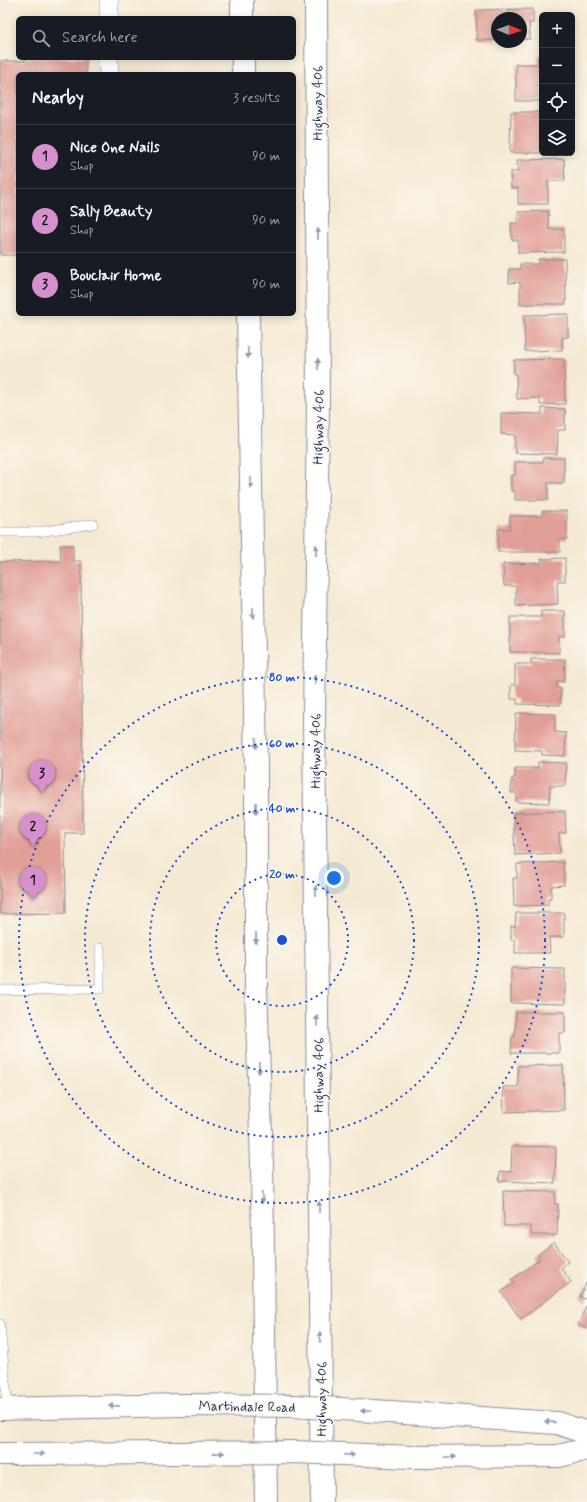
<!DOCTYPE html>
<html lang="en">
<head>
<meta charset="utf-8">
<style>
	:root { --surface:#171b24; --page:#242831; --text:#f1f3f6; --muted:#9ea1a6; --line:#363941; --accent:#d690ce }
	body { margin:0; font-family:Mynerve,sans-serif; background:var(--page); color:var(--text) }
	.controls { position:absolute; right:12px; top:12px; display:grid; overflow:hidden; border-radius:6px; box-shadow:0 2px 10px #0003 }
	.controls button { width:36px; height:36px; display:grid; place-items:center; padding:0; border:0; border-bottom:1px solid var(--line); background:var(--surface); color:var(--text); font:20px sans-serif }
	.compass { position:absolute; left:491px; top:12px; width:36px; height:36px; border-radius:50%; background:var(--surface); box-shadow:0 2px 10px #0003; rotate:92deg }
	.you { position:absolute; left:334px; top:878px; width:14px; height:14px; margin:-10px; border:3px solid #fff; border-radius:50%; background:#1a73e8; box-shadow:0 0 0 6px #1a73e833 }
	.badge { display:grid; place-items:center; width:26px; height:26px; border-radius:50%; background:var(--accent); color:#111; font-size:13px; font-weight:700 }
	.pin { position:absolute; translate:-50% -33px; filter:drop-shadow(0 1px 2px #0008) }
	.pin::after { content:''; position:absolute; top:21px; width:14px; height:12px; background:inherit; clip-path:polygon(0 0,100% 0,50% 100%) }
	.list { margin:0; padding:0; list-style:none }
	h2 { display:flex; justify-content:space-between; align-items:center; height:52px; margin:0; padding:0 16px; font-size:17px }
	h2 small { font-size:13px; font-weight:400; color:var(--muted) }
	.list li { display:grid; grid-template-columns:26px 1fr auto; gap:12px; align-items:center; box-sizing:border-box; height:64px; padding:0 16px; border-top:1px solid var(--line) }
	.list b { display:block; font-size:15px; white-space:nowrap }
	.list p { margin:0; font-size:13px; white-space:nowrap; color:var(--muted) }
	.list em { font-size:13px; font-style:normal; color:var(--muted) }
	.icon { flex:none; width:22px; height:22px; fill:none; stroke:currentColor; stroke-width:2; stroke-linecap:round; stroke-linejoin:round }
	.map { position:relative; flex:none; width:587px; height:1502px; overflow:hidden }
	.search { position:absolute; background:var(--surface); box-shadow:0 2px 10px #0003; left:16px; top:16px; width:280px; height:44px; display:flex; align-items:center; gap:10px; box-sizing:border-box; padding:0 14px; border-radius:6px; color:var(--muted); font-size:15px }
	.panel { position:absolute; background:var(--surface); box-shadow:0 2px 10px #0003; left:16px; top:72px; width:280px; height:244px; border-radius:6px }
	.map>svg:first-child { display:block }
</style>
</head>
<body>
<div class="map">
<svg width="587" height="1502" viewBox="0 0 587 1502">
	<rect width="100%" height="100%" fill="#fbf7ec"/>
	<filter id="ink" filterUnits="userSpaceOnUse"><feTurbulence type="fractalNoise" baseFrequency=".025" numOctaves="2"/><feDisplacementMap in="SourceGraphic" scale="8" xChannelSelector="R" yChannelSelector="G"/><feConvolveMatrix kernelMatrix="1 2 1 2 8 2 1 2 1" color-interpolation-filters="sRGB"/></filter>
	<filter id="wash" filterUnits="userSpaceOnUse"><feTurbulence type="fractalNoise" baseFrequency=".012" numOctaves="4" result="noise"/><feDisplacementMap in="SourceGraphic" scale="16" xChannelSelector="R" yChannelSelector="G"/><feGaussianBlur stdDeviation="0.9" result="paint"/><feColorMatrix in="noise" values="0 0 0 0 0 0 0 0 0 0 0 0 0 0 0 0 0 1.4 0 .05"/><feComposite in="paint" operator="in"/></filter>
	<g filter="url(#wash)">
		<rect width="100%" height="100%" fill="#f6e9d3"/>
		<g id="blocks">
			<g fill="#e19e97">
				<path d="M 533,9 L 533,23 L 529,23 L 530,39 L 521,39 L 521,18 L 497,18 L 497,40 L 477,40 L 476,10 Z"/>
				<path d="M 538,56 L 542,56 L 542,101 L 516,101 L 516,64 L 538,64 Z"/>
				<path d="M 25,58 L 86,58 L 86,74 L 18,74 L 18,255 L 0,255 L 0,61 L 25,61 Z"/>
				<path d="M 511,112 L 542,112 L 542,153 L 510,153 Z"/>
				<path d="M 564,159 L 565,181 L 548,181 L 548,204 L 518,204 L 518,188 L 511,188 L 510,172 L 518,172 L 517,160 Z"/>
				<path d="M 548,211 L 549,229 L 564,229 L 564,252 L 518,253 L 518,240 L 512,240 L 511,223 L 518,223 L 518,212 Z"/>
				<path d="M 538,259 L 565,259 L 566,304 L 520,304 L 520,282 L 509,283 L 509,269 L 520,269 L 520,264 L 539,264 Z"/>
				<path d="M 568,314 L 568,337 L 562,338 L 562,350 L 525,351 L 524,315 Z"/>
				<path d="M 564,359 L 565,404 L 540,405 L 540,398 L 517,399 L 516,374 L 514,374 L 514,360 Z"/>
				<path d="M 542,408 L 565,409 L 565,430 L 558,430 L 557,454 L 515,453 L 515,435 L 501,434 L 501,413 L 542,414 Z"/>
				<path d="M 544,458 L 564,458 L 564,483 L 548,483 L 548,500 L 515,500 L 515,491 L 511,491 L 511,475 L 515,475 L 515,462 L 543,462 Z"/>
				<path d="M 542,511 L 567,511 L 567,539 L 560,539 L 560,552 L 498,552 L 498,529 L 510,529 L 510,516 L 542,516 Z"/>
				<path d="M 60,545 L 73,545 L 73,561 L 81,561 L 83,833 L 65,833 L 66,913 L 0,914 L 0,562 L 61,561 Z"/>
				<path d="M 565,558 L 565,581 L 557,581 L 558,604 L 516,606 L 516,586 L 504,586 L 503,564 L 542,563 L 541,559 Z"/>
				<path d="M 541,611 L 565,611 L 565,637 L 559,636 L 559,653 L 510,652 L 510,617 L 541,617 Z"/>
				<path d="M 531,659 L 565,659 L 564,682 L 557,681 L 557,688 L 561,688 L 560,705 L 517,704 L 517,699 L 511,699 L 511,685 L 515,685 L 515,664 L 531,664 Z"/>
				<path d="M 516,713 L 555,714 L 555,732 L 566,733 L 565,756 L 542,755 L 542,751 L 515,750 Z"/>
				<path d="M 538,762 L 566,763 L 565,786 L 550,786 L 549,803 L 516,802 L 517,793 L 511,793 L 512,778 L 515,778 L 515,768 L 538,768 Z"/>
				<path d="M 565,811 L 566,833 L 559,833 L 560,853 L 515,855 L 513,813 Z"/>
				<path d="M 563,862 L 564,885 L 551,886 L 551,898 L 548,898 L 548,905 L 514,906 L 513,878 L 517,878 L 517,864 Z"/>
				<path d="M 516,913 L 564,913 L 564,937 L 549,937 L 550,953 L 515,953 L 515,940 L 511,940 L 511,926 L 515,927 Z"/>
				<path d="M 511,968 L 565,969 L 565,1004 L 511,1003 Z"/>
				<path d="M 516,1012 L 565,1012 L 565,1033 L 559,1033 L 559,1053 L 511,1053 L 512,1037 L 515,1037 Z"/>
				<path d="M 563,1065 L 564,1110 L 504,1112 L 503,1087 L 518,1087 L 518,1066 Z"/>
				<path d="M 512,1146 L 556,1147 L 555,1183 L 499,1181 L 500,1171 L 511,1172 Z"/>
				<path d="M 503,1191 L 555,1192 L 555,1204 L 558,1204 L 557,1235 L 531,1235 L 531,1226 L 504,1226 Z"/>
				<path d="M 554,1242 L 568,1262 L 561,1268 L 571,1282 L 521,1319 L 501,1292 L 514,1283 L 511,1280 L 540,1259 L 537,1255 Z"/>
				<path d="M 587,1281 L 587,1300 L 580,1297 Z"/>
				<path d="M 587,1304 L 587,1329 L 578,1325 Z"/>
			</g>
		</g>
	</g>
	<g filter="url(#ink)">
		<use href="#blocks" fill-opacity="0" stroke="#888c98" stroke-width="1"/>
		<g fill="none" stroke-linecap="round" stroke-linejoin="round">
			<g stroke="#888c98" stroke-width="10">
				<g id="lane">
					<path d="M 0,532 L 38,532 L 93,524"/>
					<path d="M 0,990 L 100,989 L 100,948"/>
					<path d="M 0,1324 L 8,1409"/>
				</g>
			</g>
			<g stroke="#888c98" stroke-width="20">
				<g id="street">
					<path d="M 109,18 L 109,0"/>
					<path d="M 108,58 L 109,74"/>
				</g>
			</g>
			<g stroke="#888c98" stroke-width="24">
				<g id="secondary">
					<path d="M 0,1409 L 183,1405"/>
					<path d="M 405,1413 L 557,1423 L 587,1433"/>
					<path d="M 0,1454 L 180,1453"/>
					<path d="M 412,1457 L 559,1456 L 587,1449"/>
				</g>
			</g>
			<g stroke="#888c98" stroke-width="24">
				<g id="highway">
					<path d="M 242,0 L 242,18"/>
					<path d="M 316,0 L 318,402 L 314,719 L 322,1502"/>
					<path d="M 243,58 L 243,74"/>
					<path d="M 248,314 L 256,769 L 256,987 L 262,1165 L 266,1502"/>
				</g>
			</g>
			<use href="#lane" stroke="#fff" stroke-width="9"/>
			<use href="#street" stroke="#fff" stroke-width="19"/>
			<use href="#secondary" stroke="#fff" stroke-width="22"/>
			<use href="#highway" stroke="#fff" stroke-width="22"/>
			<g stroke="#888c98" stroke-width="24" stroke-linecap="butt">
				<g id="secondary-bridge">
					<path d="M 183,1405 L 293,1406 L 405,1413"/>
					<path d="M 180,1453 L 295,1452 L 412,1457"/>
				</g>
			</g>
			<use href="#secondary-bridge" stroke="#fff" stroke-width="22"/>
		</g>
		<defs><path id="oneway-solid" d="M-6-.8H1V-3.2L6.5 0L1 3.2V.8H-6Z"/></defs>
		<g fill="#8d97ae">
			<use href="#oneway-solid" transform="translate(318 234) rotate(-90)"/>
			<use href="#oneway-solid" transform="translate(248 353) rotate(89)"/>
			<use href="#oneway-solid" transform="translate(318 364) rotate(-90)"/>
			<use href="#oneway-solid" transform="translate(251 483) rotate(89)"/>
			<use href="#oneway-solid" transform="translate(316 550) rotate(-89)"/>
			<use href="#oneway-solid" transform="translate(253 613) rotate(89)"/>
			<use href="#oneway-solid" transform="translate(315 680) rotate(-89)"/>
			<use href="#oneway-solid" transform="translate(256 743) rotate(89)"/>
			<use href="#oneway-solid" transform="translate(256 808) rotate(90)"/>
			<use href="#oneway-solid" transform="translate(316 891) rotate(-91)"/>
			<use href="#oneway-solid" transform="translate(256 938) rotate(90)"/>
			<use href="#oneway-solid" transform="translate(317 1021) rotate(-91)"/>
			<use href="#oneway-solid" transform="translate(259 1068) rotate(88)"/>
			<use href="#oneway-solid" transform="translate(262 1198) rotate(89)"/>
			<use href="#oneway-solid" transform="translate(319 1207) rotate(-90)"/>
			<use href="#oneway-solid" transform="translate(320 1337) rotate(-90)"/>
			<use href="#oneway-solid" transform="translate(114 1406) rotate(179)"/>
			<use href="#oneway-solid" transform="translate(366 1411) rotate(-177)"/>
			<use href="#oneway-solid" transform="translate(550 1422) rotate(-176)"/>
			<use href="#oneway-solid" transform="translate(219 1453) rotate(-1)"/>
			<use href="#oneway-solid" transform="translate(39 1454)"/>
			<use href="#oneway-solid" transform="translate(349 1455) rotate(3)"/>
			<use href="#oneway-solid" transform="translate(451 1457)"/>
		</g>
	</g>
	<g fill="none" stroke="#1d4ed8" stroke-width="2" stroke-dasharray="2 4">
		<circle cx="282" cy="940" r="66"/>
		<circle cx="282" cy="940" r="132"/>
		<circle cx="282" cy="940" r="197"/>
		<circle cx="282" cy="940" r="263"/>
	</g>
	<g text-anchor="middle" stroke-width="3.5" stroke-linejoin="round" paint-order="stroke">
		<g font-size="14" fill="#1b2f5e" stroke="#fbf7ec">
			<text transform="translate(317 103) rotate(-90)" y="5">Highway 406</text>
			<text transform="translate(318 427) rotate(-89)" y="5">Highway 406</text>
			<text transform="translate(315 751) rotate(-90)" y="5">Highway 406</text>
			<text transform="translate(318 1075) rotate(-90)" y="5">Highway 406</text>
			<text transform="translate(321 1399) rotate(-90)" y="5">Highway 406</text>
			<text transform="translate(247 1406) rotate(1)" y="5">Martindale Road</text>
		</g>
	</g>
	<circle cx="282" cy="940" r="6" fill="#1d4ed8" stroke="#fbf7ec" stroke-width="2"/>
	<g font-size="12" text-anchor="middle" font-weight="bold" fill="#1d4ed8" stroke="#fbf7ec" stroke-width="3.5" stroke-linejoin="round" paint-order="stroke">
		<text x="282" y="681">80 m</text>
		<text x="282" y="747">60 m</text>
		<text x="282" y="812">40 m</text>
		<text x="282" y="878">20 m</text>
	</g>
</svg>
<div class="controls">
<button>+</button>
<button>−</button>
<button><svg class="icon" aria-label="locate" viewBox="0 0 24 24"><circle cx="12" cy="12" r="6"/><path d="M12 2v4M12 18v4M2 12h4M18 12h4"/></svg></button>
<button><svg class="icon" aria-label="layers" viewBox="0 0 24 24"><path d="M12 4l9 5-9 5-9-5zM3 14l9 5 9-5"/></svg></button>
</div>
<svg class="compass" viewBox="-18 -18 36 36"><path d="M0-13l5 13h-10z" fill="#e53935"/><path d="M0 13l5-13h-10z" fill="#9ea1a6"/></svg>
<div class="you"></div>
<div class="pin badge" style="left:33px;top:900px">1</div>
<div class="pin badge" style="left:33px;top:846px">2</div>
<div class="pin badge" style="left:42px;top:793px">3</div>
<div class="search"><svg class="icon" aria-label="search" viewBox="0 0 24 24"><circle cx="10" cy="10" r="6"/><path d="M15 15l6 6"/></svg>Search here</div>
<section class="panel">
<h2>Nearby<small>3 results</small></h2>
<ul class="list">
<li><span class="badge">1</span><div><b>Nice One Nails</b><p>Shop</p></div><em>90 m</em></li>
<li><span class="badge">2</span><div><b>Sally Beauty</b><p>Shop</p></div><em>90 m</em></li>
<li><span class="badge">3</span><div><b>Bouclair Home</b><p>Shop</p></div><em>90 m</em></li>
</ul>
</section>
</div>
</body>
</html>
